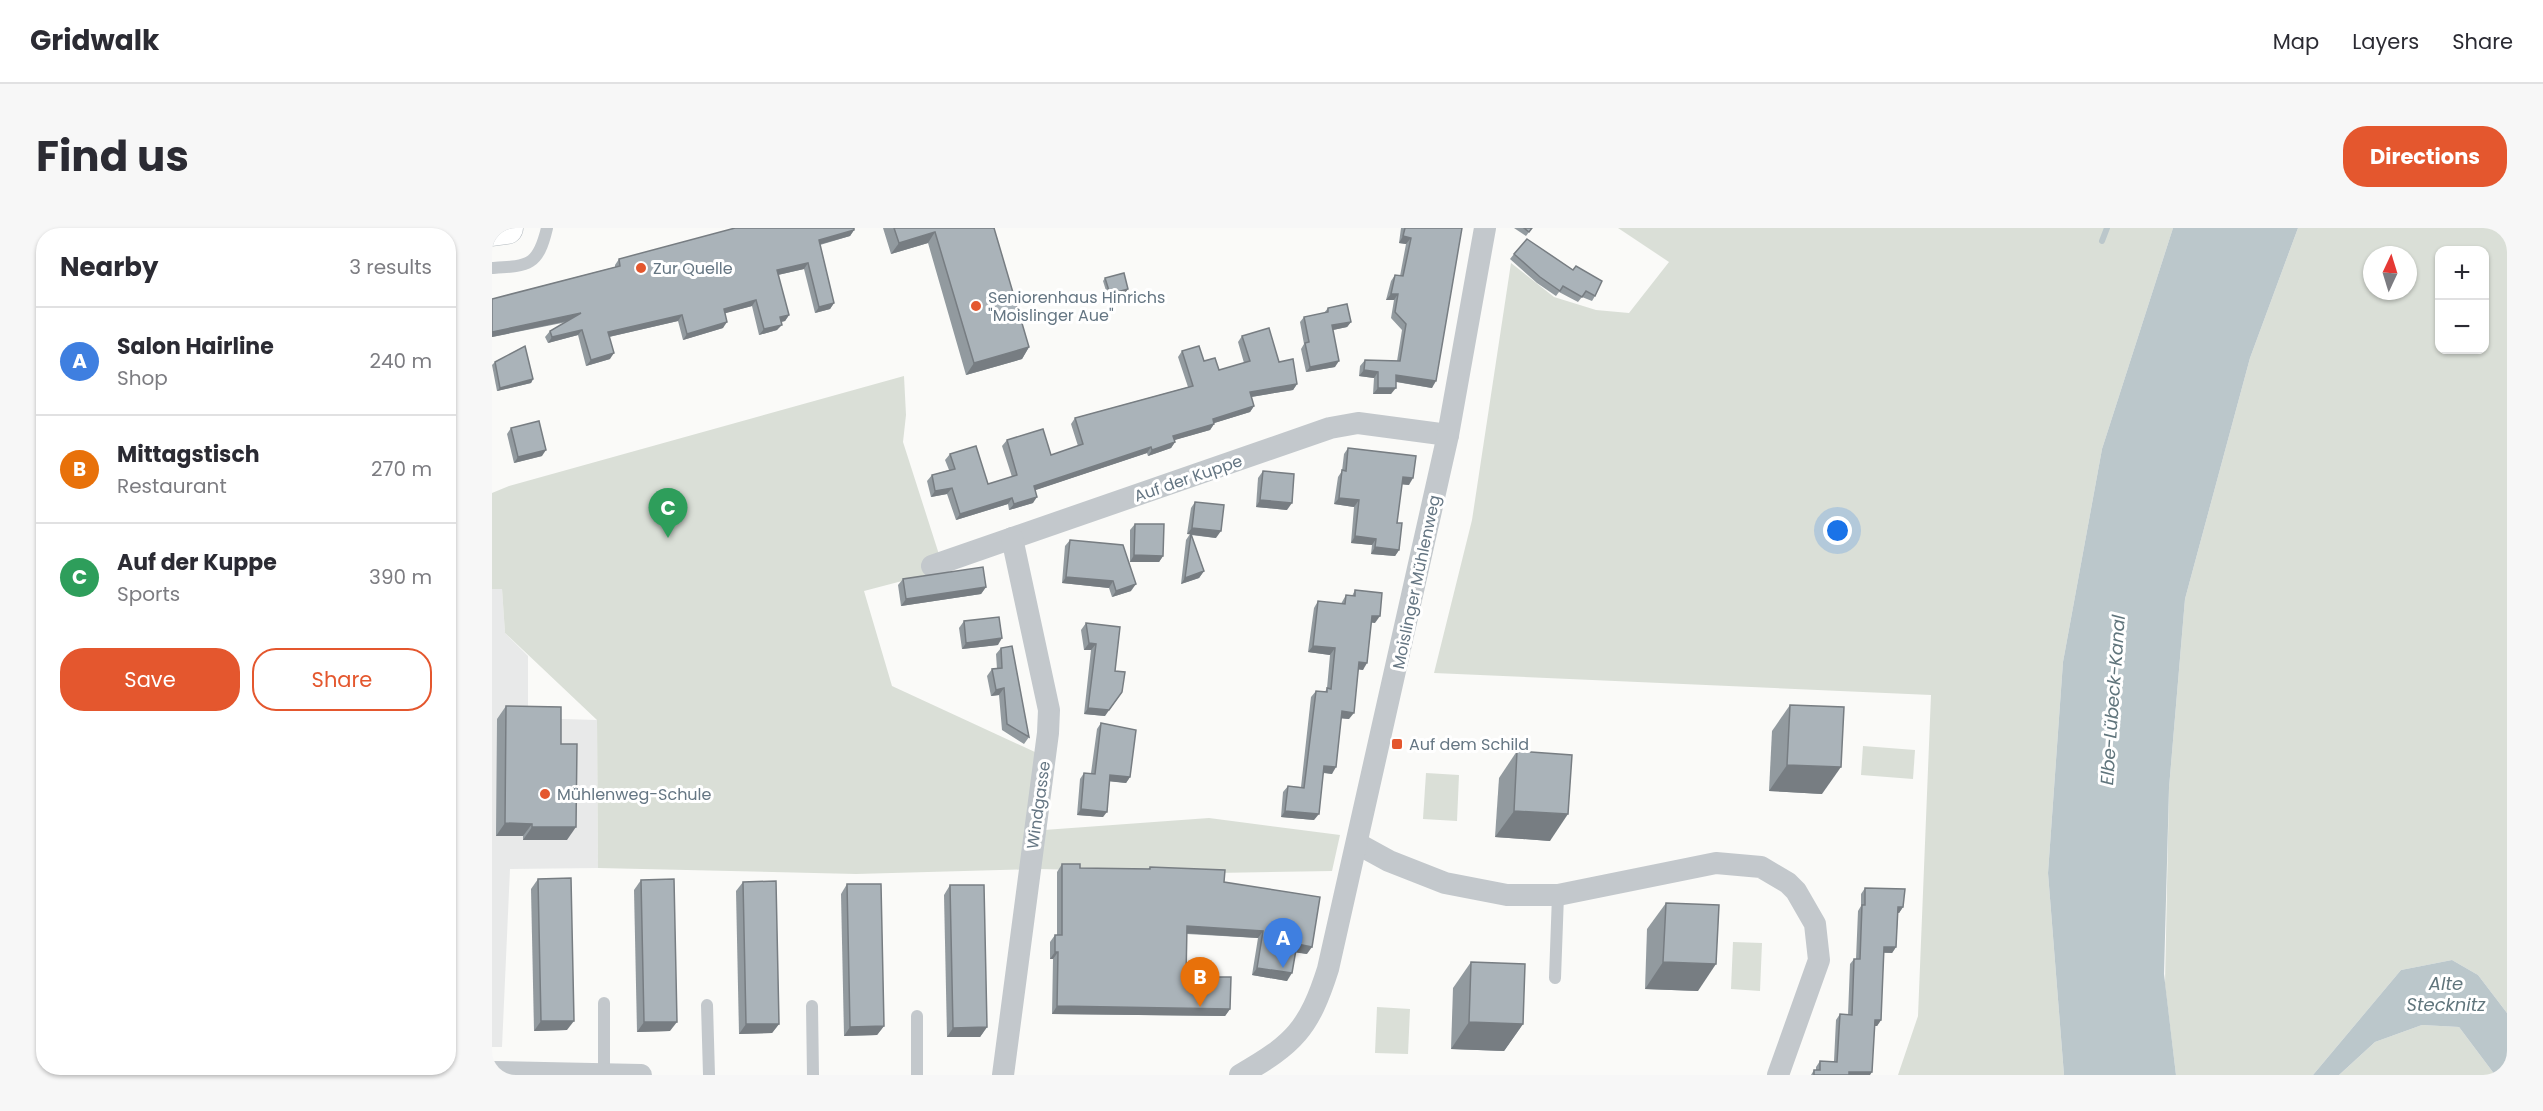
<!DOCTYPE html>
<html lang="en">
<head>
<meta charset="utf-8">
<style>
	:root { --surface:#fff; --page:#f7f7f7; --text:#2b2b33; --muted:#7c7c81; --line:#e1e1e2; --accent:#e4572e }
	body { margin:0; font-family:Poppins,sans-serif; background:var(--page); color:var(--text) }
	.controls { position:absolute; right:18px; top:18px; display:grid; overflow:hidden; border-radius:12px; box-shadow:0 2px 4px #0004 }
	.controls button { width:54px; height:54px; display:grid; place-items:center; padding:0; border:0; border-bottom:2px solid var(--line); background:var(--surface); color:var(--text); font:30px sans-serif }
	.compass { position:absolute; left:1871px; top:18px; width:54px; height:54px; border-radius:50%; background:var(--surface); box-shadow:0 2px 4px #0004; rotate:4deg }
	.you { position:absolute; left:1346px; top:303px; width:21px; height:21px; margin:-15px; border:4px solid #fff; border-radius:50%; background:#1a73e8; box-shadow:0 0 0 9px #1a73e833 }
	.badge { display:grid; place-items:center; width:39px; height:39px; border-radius:50%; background:var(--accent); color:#fff; font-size:20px; font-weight:700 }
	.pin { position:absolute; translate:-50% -50px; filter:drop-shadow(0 2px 3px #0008) }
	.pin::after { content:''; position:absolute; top:32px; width:21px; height:18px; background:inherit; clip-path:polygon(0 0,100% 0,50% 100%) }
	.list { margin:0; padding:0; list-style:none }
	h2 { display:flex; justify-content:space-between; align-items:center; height:78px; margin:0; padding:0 24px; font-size:26px }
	h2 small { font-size:20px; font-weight:400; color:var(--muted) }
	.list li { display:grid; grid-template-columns:39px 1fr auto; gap:18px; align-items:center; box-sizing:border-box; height:108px; padding:0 24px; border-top:2px solid var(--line) }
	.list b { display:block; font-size:22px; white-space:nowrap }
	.list p { margin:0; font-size:20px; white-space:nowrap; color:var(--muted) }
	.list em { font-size:20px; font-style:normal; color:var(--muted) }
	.actions { display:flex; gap:12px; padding:18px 24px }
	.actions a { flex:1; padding:14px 0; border:2px solid var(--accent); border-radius:24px; text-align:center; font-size:21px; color:var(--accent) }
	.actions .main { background:var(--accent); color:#fff }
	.map { position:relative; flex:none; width:2015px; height:847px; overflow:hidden; border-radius:24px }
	header { display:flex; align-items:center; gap:36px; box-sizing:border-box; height:84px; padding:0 30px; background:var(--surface); border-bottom:2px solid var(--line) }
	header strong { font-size:28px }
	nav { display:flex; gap:33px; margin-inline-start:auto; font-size:21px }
	.intro { display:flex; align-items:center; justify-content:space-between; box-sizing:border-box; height:144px; padding:0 36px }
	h1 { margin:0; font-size:42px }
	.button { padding:15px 27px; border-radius:24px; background:var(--accent); color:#fff; font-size:21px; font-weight:700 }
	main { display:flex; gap:36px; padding:0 36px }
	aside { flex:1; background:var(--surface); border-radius:24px; box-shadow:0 2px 4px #0004 }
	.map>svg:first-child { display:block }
</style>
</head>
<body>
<header>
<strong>Gridwalk</strong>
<nav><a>Map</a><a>Layers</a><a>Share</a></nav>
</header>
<div class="intro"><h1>Find us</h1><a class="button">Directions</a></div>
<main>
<aside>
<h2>Nearby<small>3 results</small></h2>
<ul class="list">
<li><span class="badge" style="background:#3f7fe0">A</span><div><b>Salon Hairline</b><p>Shop</p></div><em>240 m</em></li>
<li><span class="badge" style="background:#e8710a">B</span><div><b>Mittagstisch</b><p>Restaurant</p></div><em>270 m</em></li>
<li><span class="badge" style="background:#2e9e5b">C</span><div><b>Auf der Kuppe</b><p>Sports</p></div><em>390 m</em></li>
</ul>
<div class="actions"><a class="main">Save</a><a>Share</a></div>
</aside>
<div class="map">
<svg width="2015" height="847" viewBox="0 0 2015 847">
	<rect width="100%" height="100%" fill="#fafaf8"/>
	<path fill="#e8e9e9" d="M 0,361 L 10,361 L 13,405 L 36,428 L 36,490 L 105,492 L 106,640 L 18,641 L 10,819 L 0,819 Z"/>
	<g fill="#dadfd7" fill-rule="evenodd">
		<path d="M 1126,0 L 1681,0 L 1610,221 L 1571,434 L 1556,645 L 1572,847 L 1406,847 L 1426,788 L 1439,467 L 942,445 L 980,292 L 1019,35 L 1062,69 L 1104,82 L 1137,85 L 1177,34 Z"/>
		<path d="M 1806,0 L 2015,0 L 2015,785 L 1986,747 L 1960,732 L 1909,742 L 1821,847 L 1684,847 L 1673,756 L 1677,560 L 1693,371 L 1758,130 ZM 1948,22 L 1992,22 L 1992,122 L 1948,122 ZM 1880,27 L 1916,27 L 1916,63 L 1880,63 Z"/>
		<path d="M 412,148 L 414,187 L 411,214 L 452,342 L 372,363 L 400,458 L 543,524 L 552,602 L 717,590 L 848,607 L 840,643 L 723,645 L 547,641 L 364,646 L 106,640 L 105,492 L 13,405 L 10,361 L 0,361 L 0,265 L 17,258 Z"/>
		<path d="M 1371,518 L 1423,522 L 1421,551 L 1369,547 Z"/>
		<path d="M 934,545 L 967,547 L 965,593 L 931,591 Z"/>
		<path d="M 1241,714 L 1270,715 L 1268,763 L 1239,761 Z"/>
		<path d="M 885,779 L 918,781 L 916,826 L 883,825 Z"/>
		<path d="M 1930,797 L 1967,799 L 2003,847 L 1847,847 L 1883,814 Z"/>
	</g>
	<g fill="#bbc7cb">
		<path d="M 1681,0 L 1806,0 L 1758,130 L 1693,371 L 1677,560 L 1672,746 L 1684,847 L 1572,847 L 1556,645 L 1571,434 L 1610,221 Z"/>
		<path d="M 1960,732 L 1986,747 L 2015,785 L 2015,847 L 2003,847 L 1967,799 L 1930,797 L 1883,814 L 1847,847 L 1821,847 L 1909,742 Z"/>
	</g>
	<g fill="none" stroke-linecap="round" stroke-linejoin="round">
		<path stroke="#bbc7cb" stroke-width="6" d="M 1610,13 L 1615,0"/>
		<g stroke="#b3babf" stroke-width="33">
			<path id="secondary" d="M 0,2 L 15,0"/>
		</g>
		<g stroke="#c3c8cc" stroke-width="12">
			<path d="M 0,40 C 37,38 46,38 55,0"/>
			<path d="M 1063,750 L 1066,667"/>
			<path d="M 112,775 L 112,846"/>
			<path d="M 215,777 L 217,847"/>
			<path d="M 320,778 L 321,847"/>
			<path d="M 425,788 L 425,847"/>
		</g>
		<g stroke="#c3c8cc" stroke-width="22">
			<path d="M 440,338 L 838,200 L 866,195 L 956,207"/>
			<path d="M 866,616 L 897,633 L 953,655 L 1015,667 L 1066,667 L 1224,635 L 1269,639 L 1296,655 L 1304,663 L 1323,696 L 1327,732 L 1286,847"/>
			<path d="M 0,844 L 149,847"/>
			<path d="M 511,847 L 556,505 L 557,482 L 520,310"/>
			<path d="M 748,847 C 802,816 817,801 836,741 L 956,207 L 993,0"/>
		</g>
		<use href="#secondary" stroke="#fff" stroke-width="32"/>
	</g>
	<g fill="#929a9f">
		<path d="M 391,0 L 502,0 L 537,119 L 530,131 L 474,147 L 436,15 L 399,26 Z"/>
		<path d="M 909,0 L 970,0 L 940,160 L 904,154 L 899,166 L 881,166 L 882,150 L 867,148 L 868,138 L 873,132 L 905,133 L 910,102 L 899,90 L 902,72 L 894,72 L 899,53 L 903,47 L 908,48 L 914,16 L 907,15 Z"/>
		<path d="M 1022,0 L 1040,0 L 1034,8 Z"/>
		<path d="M 362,2 L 358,8 L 328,17 L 342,75 L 338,81 L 323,85 L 312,41 L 286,47 L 297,87 L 293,93 L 289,94 L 285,102 L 267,107 L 260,78 L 233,85 L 231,100 L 191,112 L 186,93 L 117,109 L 118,131 L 94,138 L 86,107 L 56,115 L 53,109 L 58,103 L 75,94 L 0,109 L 0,71 L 123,39 L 123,37 L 127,31 Z"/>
		<path d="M 1022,26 L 1103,68 L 1100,73 L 1090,69 L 1086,74 L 1067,64 L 1064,68 L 1045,55 L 1018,31 Z"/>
		<path d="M 613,50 L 634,64 L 616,69 L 611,53 Z"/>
		<path d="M 836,80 L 859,94 L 855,99 L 841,102 L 843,139 L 814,144 L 809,121 L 812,116 L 808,94 L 812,89 L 832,85 Z"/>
		<path d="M 750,108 L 787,134 L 805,156 L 801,162 L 759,169 L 762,178 L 758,184 L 722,195 L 722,196 L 718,202 L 682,212 L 683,214 L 679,220 L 656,228 L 655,225 L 543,262 L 541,275 L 517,282 L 516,276 L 464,292 L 455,266 L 439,269 L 435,253 L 440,247 L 457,242 L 453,232 L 458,226 L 496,256 L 520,249 L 510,218 L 515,212 L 559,227 L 586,218 L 579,196 L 583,190 L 696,159 L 686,129 L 690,123 L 712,133 L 727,142 L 752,135 L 746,114 Z"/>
		<path d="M 3,134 L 41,151 L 39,155 L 5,163 L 0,137 Z"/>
		<path d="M 19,200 L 50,228 L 22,235 L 15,206 Z"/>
		<path d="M 856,220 L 917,257 L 910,256 L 905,295 L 907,322 L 903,328 L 879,326 L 880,317 L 859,315 L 862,279 L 842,276 L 846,249 L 850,243 L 852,226 Z"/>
		<path d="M 771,243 L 795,282 L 764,279 L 766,250 Z"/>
		<path d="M 703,274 L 724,310 L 699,307 L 712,343 L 707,350 L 689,356 L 694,312 L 698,306 L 695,306 L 699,280 Z"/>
		<path d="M 643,296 L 671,328 L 667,334 L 638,334 L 638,302 Z"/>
		<path d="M 578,312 L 639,363 L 620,369 L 617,360 L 570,355 L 573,318 Z"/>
		<path d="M 411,351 L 494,359 L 489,366 L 409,378 L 406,357 Z"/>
		<path d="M 863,362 L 883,395 L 879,394 L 871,442 L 866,441 L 857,491 L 849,490 L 840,546 L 831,545 L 822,592 L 789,589 L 791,564 L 796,558 L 809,559 L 819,469 L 824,463 L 833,464 L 835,460 L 838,427 L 816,424 L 822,380 L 826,373 L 849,376 L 850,374 L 854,367 L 860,368 Z"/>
		<path d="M 472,393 L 506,417 L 470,421 L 467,400 Z"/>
		<path d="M 594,395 L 628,399 L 613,488 L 592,486 L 599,422 L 592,422 L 589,402 Z"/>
		<path d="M 509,420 L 537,509 L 532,516 L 510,502 L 507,467 L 499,468 L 495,448 L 500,441 L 505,441 L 504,426 Z"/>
		<path d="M 1298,477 L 1330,566 L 1277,563 L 1280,503 Z"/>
		<path d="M 14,478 L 69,516 L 75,612 L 31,612 L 31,608 L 4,608 L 5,491 Z"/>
		<path d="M 609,495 L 638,549 L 634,555 L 618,553 L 611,589 L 585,587 L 588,551 L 592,545 L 599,545 L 605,501 Z"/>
		<path d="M 1025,523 L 1058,613 L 1003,609 L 1007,550 Z"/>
		<path d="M 570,636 L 588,640 L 656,641 L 658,639 L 732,654 L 815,726 L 804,724 L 795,753 L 760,747 L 766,710 L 695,706 L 694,749 L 738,781 L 733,788 L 560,786 L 561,731 L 558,731 L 558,714 L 563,707 L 565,707 L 565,644 Z"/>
		<path d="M 46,651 L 75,802 L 42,803 L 39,661 Z"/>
		<path d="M 149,652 L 178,803 L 145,804 L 142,662 Z"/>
		<path d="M 251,654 L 287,796 L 280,805 L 247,806 L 244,663 Z"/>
		<path d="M 355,656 L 392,798 L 385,807 L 352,808 L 349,666 Z"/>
		<path d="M 458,657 L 495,799 L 488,809 L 455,809 L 452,667 Z"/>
		<path d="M 1373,660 L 1411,679 L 1407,685 L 1406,685 L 1404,719 L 1400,725 L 1391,725 L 1389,792 L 1385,798 L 1382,798 L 1378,847 L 1319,847 L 1322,842 L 1324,842 L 1324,839 L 1328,833 L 1342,833 L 1344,792 L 1348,786 L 1356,787 L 1358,736 L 1362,731 L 1364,731 L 1366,683 L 1369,678 L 1369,666 Z"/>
		<path d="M 1174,675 L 1206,763 L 1153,761 L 1155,701 Z"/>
		<path d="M 979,734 L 1031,796 L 1012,823 L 959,821 L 961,760 Z"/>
	</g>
	<g fill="#777d82">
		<path d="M 362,2 L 358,8 L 322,18 L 327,12 Z"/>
		<path d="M 443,4 L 436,15 L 399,26 L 407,15 Z"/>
		<path d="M 911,8 L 919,10 L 914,16 L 907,15 Z"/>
		<path d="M 316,35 L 312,41 L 281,48 L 285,42 Z"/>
		<path d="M 636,61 L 634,64 L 616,69 L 618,66 Z"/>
		<path d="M 899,66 L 906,66 L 902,72 L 894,72 Z"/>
		<path d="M 264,72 L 260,78 L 227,87 L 232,81 Z"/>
		<path d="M 342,75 L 338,81 L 323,85 L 327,79 Z"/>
		<path d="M 89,85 L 85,91 L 0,109 L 0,104 Z"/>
		<path d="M 190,87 L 186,93 L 112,110 L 116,104 Z"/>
		<path d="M 297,87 L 293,93 L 284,95 L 288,89 Z"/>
		<path d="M 235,94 L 231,100 L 191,112 L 195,106 Z"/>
		<path d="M 859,94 L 855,99 L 836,103 L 840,97 Z"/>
		<path d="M 290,97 L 285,102 L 267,107 L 272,101 Z"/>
		<path d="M 90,102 L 86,107 L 56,115 L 60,109 Z"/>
		<path d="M 537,119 L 530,131 L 474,147 L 482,135 Z"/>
		<path d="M 122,125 L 118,131 L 94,138 L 99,132 Z"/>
		<path d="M 847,133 L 843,139 L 814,144 L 818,139 Z"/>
		<path d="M 872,142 L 886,144 L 882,150 L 867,148 Z"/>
		<path d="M 904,147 L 944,153 L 940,160 L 900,153 Z"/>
		<path d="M 41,151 L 39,155 L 5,163 L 8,160 Z"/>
		<path d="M 805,156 L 801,162 L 753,170 L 758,164 Z"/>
		<path d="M 886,160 L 904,160 L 899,166 L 881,166 Z"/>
		<path d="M 762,178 L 758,184 L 716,197 L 721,191 Z"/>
		<path d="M 722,196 L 718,202 L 676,214 L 681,208 Z"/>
		<path d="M 683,214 L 679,220 L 656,228 L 660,222 Z"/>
		<path d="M 659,219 L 655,225 L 538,264 L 542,258 Z"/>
		<path d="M 54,222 L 50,228 L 22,235 L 26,229 Z"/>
		<path d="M 911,249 L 921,250 L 917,257 L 906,256 Z"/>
		<path d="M 460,260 L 455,266 L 439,269 L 443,263 Z"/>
		<path d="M 545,269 L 541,275 L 517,282 L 522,276 Z"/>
		<path d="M 520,270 L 516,276 L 464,292 L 468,286 Z"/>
		<path d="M 847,270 L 867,272 L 862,279 L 842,276 Z"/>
		<path d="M 768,272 L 800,275 L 795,282 L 764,279 Z"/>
		<path d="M 700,300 L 729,303 L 724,310 L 695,306 Z"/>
		<path d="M 863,308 L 884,311 L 880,317 L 859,315 Z"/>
		<path d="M 883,319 L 907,322 L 903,328 L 879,326 Z"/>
		<path d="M 642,327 L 671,328 L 667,334 L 638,334 Z"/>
		<path d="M 712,343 L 707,350 L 689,356 L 693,350 Z"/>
		<path d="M 574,349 L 621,353 L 617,360 L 570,355 Z"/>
		<path d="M 644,356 L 639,363 L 620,369 L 624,363 Z"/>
		<path d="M 494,359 L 489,366 L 409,378 L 414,371 Z"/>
		<path d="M 880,388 L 888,388 L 883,395 L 875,394 Z"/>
		<path d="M 510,410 L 506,417 L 470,421 L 474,415 Z"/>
		<path d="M 597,415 L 604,416 L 599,422 L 592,422 Z"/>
		<path d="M 821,418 L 843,420 L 838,427 L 816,424 Z"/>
		<path d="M 867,434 L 875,435 L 871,442 L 863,441 Z"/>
		<path d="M 512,460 L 507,467 L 499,468 L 504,462 Z"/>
		<path d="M 630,464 L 613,488 L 592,486 L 596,480 Z"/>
		<path d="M 850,483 L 862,485 L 857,491 L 845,490 Z"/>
		<path d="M 1295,537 L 1349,539 L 1330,566 L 1277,563 Z"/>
		<path d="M 832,538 L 844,539 L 840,546 L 828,544 Z"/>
		<path d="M 618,547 L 638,549 L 634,555 L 614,553 Z"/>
		<path d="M 589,581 L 615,584 L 611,589 L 585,587 Z"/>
		<path d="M 793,583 L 827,586 L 822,592 L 789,589 Z"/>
		<path d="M 1022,583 L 1076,586 L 1058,613 L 1003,609 Z"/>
		<path d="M 13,595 L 40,596 L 31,608 L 4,608 Z"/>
		<path d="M 40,599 L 84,599 L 75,612 L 31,612 Z"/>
		<path d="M 1406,679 L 1411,679 L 1407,685 L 1402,684 Z"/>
		<path d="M 695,698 L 771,703 L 766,710 L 690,705 Z"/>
		<path d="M 805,716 L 820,719 L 815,726 L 800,724 Z"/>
		<path d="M 1392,719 L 1404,719 L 1400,725 L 1388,724 Z"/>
		<path d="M 563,724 L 566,724 L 561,731 L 558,731 Z"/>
		<path d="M 1171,734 L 1224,736 L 1206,763 L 1153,761 Z"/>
		<path d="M 765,740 L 800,745 L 795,753 L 760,747 Z"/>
		<path d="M 565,778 L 738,781 L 733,788 L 560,786 Z"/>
		<path d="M 1383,792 L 1389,792 L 1385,798 L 1379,798 Z"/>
		<path d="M 49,793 L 82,793 L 75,802 L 42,803 Z"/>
		<path d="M 152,794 L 185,794 L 178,803 L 145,804 Z"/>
		<path d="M 977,794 L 1031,796 L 1012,823 L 959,821 Z"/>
		<path d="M 254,796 L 287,796 L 280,805 L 247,806 Z"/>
		<path d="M 392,798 L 385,807 L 352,808 L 358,799 Z"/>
		<path d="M 495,799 L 488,809 L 455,809 L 461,800 Z"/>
		<path d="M 1357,844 L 1380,844 L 1378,847 L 1354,847 Z"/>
	</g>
	<g fill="#aab3b9" stroke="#777d82" stroke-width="1.5">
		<path d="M 243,0 L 362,0 L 362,2 L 327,12 L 342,75 L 327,79 L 316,35 L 285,42 L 297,87 L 288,89 L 290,97 L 272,101 L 264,72 L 232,81 L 235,94 L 195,106 L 190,87 L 116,104 L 122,125 L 99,132 L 90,102 L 60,109 L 58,103 L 89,85 L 0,104 L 0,71 L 128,38 L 127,31 Z"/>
		<path d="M 402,0 L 502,0 L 537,119 L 482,135 L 443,4 L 407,15 Z"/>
		<path d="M 913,0 L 970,0 L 944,153 L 904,147 L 904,160 L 886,160 L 886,144 L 872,142 L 873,132 L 908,133 L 914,96 L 903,84 L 906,66 L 899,66 L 903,47 L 911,48 L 919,10 L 911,8 Z"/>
		<path d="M 1032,0 L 1040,0 L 1037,4 Z"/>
		<path d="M 1035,11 L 1081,42 L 1084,38 L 1110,53 L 1103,68 L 1094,63 L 1090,69 L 1071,58 L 1068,63 L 1048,49 L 1022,26 Z"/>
		<path d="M 632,45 L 636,61 L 618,66 L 613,50 Z"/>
		<path d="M 855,76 L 859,94 L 840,97 L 847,133 L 818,139 L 813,115 L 817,114 L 812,89 L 836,84 L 836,80 Z"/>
		<path d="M 777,100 L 787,134 L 801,131 L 805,156 L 758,164 L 762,178 L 721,191 L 722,196 L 681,208 L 683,214 L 660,222 L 659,219 L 542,258 L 545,269 L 522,276 L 520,270 L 468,286 L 460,260 L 443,263 L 440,247 L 463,241 L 458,226 L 484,218 L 496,256 L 525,247 L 515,212 L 551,201 L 559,227 L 591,216 L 583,190 L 701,158 L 690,123 L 707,118 L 712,133 L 723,130 L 727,142 L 758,133 L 750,108 Z"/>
		<path d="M 33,118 L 41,151 L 8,160 L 3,134 Z"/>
		<path d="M 47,193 L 54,222 L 26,229 L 19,200 Z"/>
		<path d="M 856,220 L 924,228 L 921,250 L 911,249 L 905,295 L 910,295 L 907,322 L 883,319 L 884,311 L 863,308 L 867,272 L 847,270 L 850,242 L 854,243 Z"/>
		<path d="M 771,243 L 802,246 L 800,275 L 768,272 Z"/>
		<path d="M 703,274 L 732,277 L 729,303 L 700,300 Z"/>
		<path d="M 643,296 L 672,296 L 671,328 L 642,327 Z"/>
		<path d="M 699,306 L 712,343 L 693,350 Z"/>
		<path d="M 578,312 L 631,317 L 644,356 L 624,363 L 621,353 L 574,349 Z"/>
		<path d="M 491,339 L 494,359 L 414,371 L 411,351 Z"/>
		<path d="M 863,362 L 890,365 L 888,388 L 880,388 L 875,435 L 867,434 L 862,485 L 850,483 L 844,539 L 832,538 L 827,586 L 793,583 L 796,558 L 812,560 L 824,463 L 835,464 L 835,460 L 839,461 L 843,420 L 821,418 L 826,373 L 853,376 L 854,367 L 863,368 Z"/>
		<path d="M 507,389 L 510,410 L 474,415 L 472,393 Z"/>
		<path d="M 594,395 L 628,399 L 623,443 L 633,444 L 630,464 L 617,482 L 596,480 L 604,416 L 597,415 Z"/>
		<path d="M 520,418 L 537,509 L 515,496 L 512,460 L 504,462 L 500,441 L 510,440 L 509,420 Z"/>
		<path d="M 1298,477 L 1352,479 L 1349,539 L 1295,537 Z"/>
		<path d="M 14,478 L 69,479 L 69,516 L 85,516 L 84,599 L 40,599 L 40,596 L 13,595 Z"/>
		<path d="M 609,495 L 644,502 L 638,549 L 618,547 L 615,584 L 589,581 L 592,545 L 603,546 Z"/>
		<path d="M 1025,523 L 1080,527 L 1076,586 L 1022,583 Z"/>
		<path d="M 570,636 L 588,636 L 588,640 L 658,641 L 658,639 L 733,642 L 732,654 L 828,669 L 820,719 L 805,716 L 800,745 L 765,740 L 771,703 L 695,698 L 694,749 L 739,749 L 738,781 L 565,778 L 566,724 L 563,724 L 563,707 L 570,707 Z"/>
		<path d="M 79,650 L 82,793 L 49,793 L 46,651 Z"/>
		<path d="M 182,651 L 185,794 L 152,794 L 149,652 Z"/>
		<path d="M 284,653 L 287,796 L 254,796 L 251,654 Z"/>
		<path d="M 355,656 L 389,656 L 392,798 L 358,799 Z"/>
		<path d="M 458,657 L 492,657 L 495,799 L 461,800 Z"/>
		<path d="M 1373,660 L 1413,661 L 1411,679 L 1406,679 L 1404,719 L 1392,719 L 1389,792 L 1383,792 L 1380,844 L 1357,844 L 1357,847 L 1322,847 L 1322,842 L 1328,842 L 1328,833 L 1345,834 L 1348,786 L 1360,787 L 1362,731 L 1368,731 L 1370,677 L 1373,677 Z"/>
		<path d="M 1174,675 L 1227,677 L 1224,736 L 1171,734 Z"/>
		<path d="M 979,734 L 1033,736 L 1031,796 L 977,794 Z"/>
	</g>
	<g fill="#e4572e" stroke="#fff" stroke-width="2">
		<circle cx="149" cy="40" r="6"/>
		<circle cx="484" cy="78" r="6"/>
		<rect x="899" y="510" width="12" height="12" rx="3"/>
		<circle cx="53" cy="566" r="6"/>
	</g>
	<g text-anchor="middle" stroke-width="6" stroke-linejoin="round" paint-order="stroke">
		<g font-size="16" fill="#657683" stroke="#fff" text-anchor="start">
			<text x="161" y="46">Zur Quelle</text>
			<text x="496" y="75">Seniorenhaus Hinrichs<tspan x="496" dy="18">"Moislinger Aue"</tspan></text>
			<text x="917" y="522">Auf dem Schild</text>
			<text x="65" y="572">Mühlenweg-Schule</text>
		</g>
		<g font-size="16" fill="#657683" stroke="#fff">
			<text transform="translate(696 250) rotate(-19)" y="6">Auf der Kuppe</text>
			<text transform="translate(924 354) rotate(-78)" y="6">Moislinger Mühlenweg</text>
			<text transform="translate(546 577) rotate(-82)" y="6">Windgasse</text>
		</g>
		<g font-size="18" font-style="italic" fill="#60757c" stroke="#fff">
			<text transform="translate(1621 472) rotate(-86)" y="6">Elbe-Lübeck-Kanal</text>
			<text x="1954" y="762">Alte<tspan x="1954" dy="21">Stecknitz</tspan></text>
		</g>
	</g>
</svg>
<div class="controls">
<button>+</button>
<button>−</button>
</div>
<svg class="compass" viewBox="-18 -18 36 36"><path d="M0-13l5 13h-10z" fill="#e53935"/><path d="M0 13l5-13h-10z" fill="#7c7c81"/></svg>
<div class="you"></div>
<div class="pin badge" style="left:791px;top:740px;background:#3f7fe0">A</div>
<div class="pin badge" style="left:708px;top:779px;background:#e8710a">B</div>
<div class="pin badge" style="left:176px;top:310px;background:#2e9e5b">C</div>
</div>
</main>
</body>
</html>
